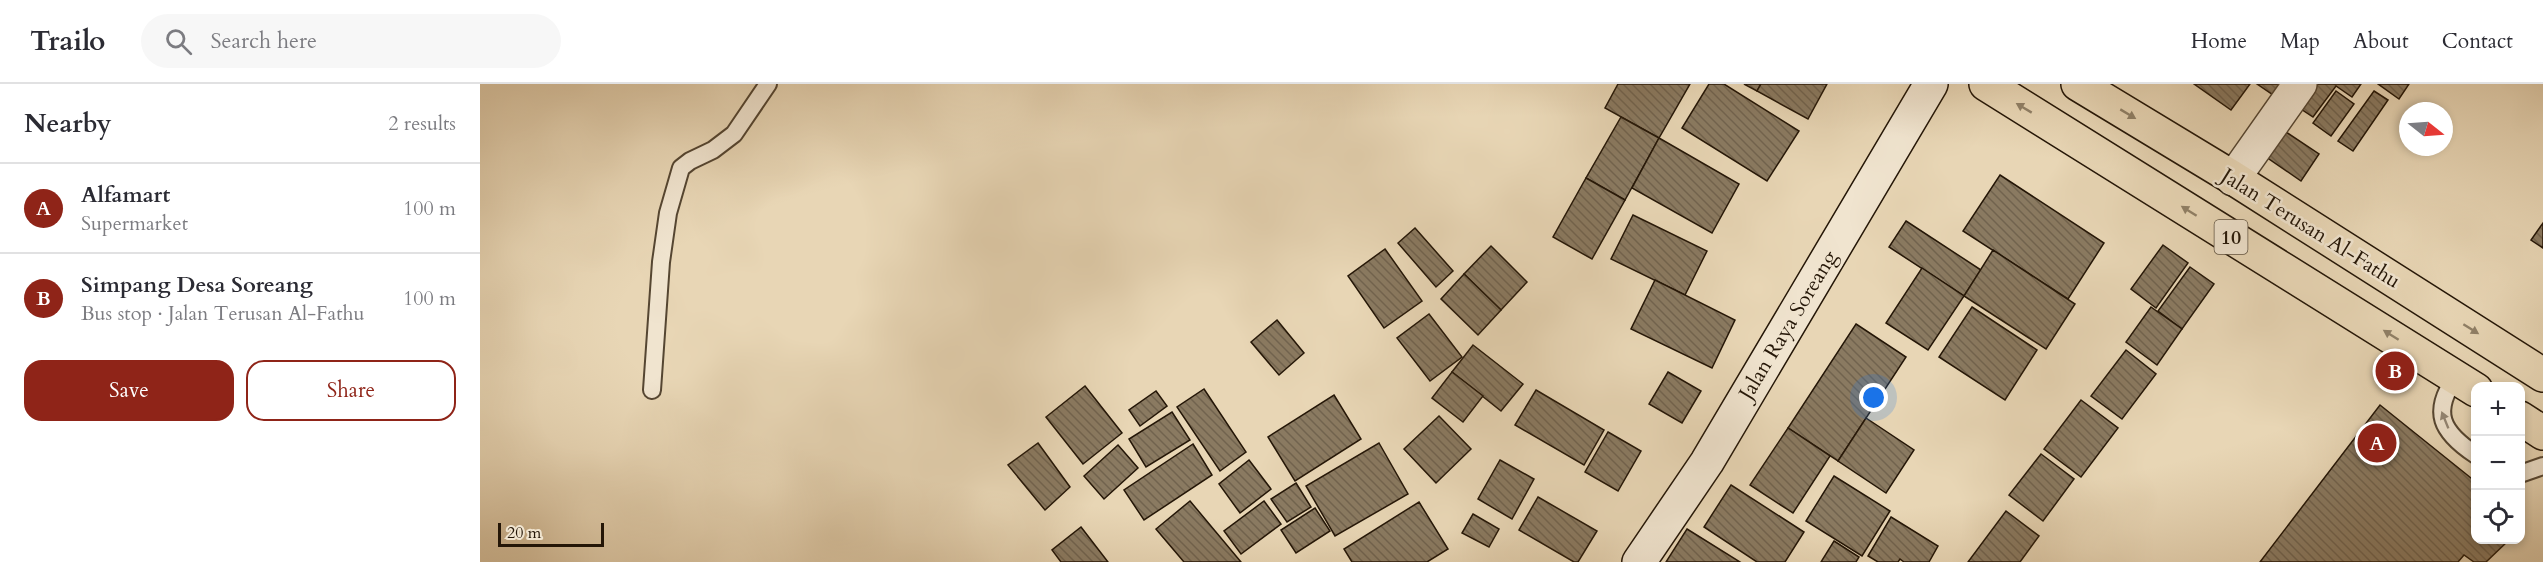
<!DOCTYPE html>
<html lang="en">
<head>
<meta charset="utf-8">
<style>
	:root { --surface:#fff; --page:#f7f7f7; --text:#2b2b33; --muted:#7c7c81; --line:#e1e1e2; --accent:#8f2418 }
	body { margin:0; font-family:Cardo,serif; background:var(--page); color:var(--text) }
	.controls { position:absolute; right:18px; bottom:18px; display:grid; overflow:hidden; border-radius:12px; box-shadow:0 3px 9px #0003 }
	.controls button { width:54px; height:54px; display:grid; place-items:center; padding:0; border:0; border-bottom:2px solid var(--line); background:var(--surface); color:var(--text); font:30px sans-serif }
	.compass { position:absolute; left:1919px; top:18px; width:54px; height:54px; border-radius:50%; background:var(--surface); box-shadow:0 3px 9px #0003; rotate:107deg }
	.scale { position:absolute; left:18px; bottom:15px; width:106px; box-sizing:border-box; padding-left:6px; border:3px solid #241607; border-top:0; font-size:16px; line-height:21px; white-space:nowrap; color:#241607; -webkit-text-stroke:4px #f0e4cf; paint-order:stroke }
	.you { position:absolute; left:1394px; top:314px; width:21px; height:21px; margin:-15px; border:4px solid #fff; border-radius:50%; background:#1a73e8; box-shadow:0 0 0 9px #1a73e833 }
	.badge { display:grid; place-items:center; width:39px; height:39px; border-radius:50%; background:var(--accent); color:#fff; font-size:20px; font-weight:700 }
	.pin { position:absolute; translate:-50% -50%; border:3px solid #fff; box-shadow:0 2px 6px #0006 }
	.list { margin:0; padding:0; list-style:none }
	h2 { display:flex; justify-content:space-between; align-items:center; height:78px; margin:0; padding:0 24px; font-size:26px }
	h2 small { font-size:20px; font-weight:400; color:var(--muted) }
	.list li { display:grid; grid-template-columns:39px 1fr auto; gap:18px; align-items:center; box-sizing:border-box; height:90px; padding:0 24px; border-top:2px solid var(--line) }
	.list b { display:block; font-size:22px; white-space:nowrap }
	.list p { margin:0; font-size:20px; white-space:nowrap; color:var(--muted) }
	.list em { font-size:20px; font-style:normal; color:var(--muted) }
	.actions { display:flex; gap:12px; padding:18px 24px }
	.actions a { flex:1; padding:14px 0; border:2px solid var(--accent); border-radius:18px; text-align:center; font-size:21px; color:var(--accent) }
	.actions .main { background:var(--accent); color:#fff }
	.icon { flex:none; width:33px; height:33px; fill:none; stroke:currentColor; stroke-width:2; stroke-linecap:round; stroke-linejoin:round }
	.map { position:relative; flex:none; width:2063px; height:478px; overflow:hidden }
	header { display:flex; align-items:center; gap:36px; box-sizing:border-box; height:84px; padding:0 30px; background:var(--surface); border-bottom:2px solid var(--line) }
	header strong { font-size:28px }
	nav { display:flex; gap:33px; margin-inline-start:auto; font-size:21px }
	.search { width:420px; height:54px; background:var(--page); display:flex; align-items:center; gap:15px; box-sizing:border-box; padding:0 21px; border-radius:33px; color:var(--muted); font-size:22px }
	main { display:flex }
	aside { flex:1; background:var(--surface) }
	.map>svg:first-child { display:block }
</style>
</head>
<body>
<header>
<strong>Trailo</strong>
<div class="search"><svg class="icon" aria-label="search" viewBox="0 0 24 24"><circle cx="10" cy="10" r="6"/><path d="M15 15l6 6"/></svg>Search here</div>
<nav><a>Home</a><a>Map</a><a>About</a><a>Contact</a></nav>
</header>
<main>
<aside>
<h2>Nearby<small>2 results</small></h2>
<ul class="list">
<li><span class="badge">A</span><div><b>Alfamart</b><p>Supermarket</p></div><em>100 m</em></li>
<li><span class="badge">B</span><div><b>Simpang Desa Soreang</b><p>Bus stop · Jalan Terusan Al-Fathu</p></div><em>100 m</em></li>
</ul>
<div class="actions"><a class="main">Save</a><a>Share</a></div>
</aside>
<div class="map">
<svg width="2063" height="478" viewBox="0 0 2063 478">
	<defs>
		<pattern id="building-back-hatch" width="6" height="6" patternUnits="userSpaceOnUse" patternTransform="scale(1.5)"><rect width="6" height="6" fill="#8a7a61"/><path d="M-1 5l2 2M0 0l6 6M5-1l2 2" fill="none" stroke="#71634e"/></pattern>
	</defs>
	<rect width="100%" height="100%" fill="#e8d6b5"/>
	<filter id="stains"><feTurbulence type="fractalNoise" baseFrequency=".00333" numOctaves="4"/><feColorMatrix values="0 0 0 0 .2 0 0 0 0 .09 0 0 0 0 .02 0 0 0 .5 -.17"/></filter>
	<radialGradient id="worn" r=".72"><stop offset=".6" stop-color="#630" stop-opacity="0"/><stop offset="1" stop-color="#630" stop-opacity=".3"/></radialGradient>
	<g fill="url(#building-back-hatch)" stroke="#241607" stroke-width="1.5">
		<path d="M 1138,0 L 1210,0 L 1179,54 L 1125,24 Z"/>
		<path d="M 1229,0 L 1244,0 L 1319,47 L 1287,97 L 1202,44 Z"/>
		<path d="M 1264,0 L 1281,0 L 1277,7 Z"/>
		<path d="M 1281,0 L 1347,0 L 1328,35 L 1277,7 Z"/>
		<path d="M 1714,0 L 1770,0 L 1751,26 Z"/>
		<path d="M 1777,0 L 1810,0 L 1799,15 Z"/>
		<path d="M 1834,0 L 1881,0 L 1872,13 L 1856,2 L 1833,33 L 1818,23 Z"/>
		<path d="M 1898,0 L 1929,0 L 1919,15 Z"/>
		<path d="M 1856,7 L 1874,20 L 1851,52 L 1833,39 Z"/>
		<path d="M 1894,7 L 1908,16 L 1873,67 L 1858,57 Z"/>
		<path d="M 1141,33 L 1179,54 L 1145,116 L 1106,94 Z"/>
		<path d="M 1794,40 L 1839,70 L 1821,97 L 1776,66 Z"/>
		<path d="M 1179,54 L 1259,100 L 1232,149 L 1152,104 Z"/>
		<path d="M 1520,91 L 1624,159 L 1588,215 L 1483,147 Z"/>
		<path d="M 1106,94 L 1145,116 L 1112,175 L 1073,153 Z"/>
		<path d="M 1153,131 L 1227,167 L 1205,211 L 1131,175 Z"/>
		<path d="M 1426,137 L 1501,186 L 1484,212 L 1409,163 Z"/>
		<path d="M 2063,139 L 2063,164 L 2051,156 Z"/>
		<path d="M 935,144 L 973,187 L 956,203 L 918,159 Z"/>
		<path d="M 1683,161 L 1708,179 L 1676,224 L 1651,205 Z"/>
		<path d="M 1011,162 L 1047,198 L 1021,226 L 984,190 Z"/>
		<path d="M 905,165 L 942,217 L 904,244 L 868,192 Z"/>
		<path d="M 1513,166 L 1595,220 L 1566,265 L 1484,212 Z"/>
		<path d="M 1710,183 L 1734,200 L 1702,245 L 1678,227 Z"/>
		<path d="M 1442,184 L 1484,212 L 1448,266 L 1406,239 Z"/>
		<path d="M 984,190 L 1021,226 L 998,251 L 961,215 Z"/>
		<path d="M 1175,196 L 1255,236 L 1232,284 L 1151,245 Z"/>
		<path d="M 1492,223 L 1557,266 L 1525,316 L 1459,273 Z"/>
		<path d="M 1671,223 L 1702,245 L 1677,281 L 1646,258 Z"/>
		<path d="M 949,230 L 982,273 L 950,297 L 917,254 Z"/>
		<path d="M 797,236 L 824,269 L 799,291 L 771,258 Z"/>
		<path d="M 1376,240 L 1426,273 L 1358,377 L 1308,344 Z"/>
		<path d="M 993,261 L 1043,300 L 1021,327 L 972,288 Z"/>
		<path d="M 1646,266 L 1676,290 L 1642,335 L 1611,312 Z"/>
		<path d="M 972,288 L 1003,312 L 983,338 L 952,314 Z"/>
		<path d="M 1188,288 L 1221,307 L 1202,339 L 1169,320 Z"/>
		<path d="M 605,302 L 642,349 L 603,380 L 566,333 Z"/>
		<path d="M 724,305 L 766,368 L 740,387 L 697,323 Z"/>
		<path d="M 1056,306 L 1124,346 L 1104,381 L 1035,341 Z"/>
		<path d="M 676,307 L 687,322 L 660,342 L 649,326 Z"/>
		<path d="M 854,311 L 881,355 L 815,397 L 788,353 Z"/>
		<path d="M 1601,316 L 1638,344 L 1601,393 L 1564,365 Z"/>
		<path d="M 1900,321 L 1996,398 L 1996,456 L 2029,456 L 2006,478 L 1994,478 L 1984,471 L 1978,478 L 1780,478 Z"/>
		<path d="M 692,328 L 710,356 L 666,383 L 649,355 Z"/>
		<path d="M 959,332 L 991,365 L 956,399 L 924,365 Z"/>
		<path d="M 1386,334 L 1434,366 L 1406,409 L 1358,377 Z"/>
		<path d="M 1308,344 L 1350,372 L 1313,429 L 1270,401 Z"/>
		<path d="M 1128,348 L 1161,367 L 1138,407 L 1105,388 Z"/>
		<path d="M 558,359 L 590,403 L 565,426 L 528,381 Z"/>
		<path d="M 899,359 L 928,410 L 855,452 L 826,402 Z"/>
		<path d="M 713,360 L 732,391 L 664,436 L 644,406 Z"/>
		<path d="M 638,361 L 658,384 L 624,415 L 604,392 Z"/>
		<path d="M 1561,370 L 1594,395 L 1563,437 L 1529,411 Z"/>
		<path d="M 769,376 L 791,405 L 760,429 L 739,400 Z"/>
		<path d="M 1020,376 L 1054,395 L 1032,435 L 998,415 Z"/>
		<path d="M 1354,392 L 1410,427 L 1382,472 L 1326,437 Z"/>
		<path d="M 816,399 L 831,423 L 807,438 L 791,415 Z"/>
		<path d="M 1251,401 L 1324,448 L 1305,478 L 1277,478 L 1224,443 Z"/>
		<path d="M 1058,413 L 1117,447 L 1098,478 L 1094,478 L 1039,446 Z"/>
		<path d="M 710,417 L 761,478 L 704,478 L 676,445 Z"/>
		<path d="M 784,417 L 801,440 L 761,470 L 744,447 Z"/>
		<path d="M 939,418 L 968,465 L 947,478 L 872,478 L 864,465 Z"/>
		<path d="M 835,424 L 850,447 L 816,469 L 801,446 Z"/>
		<path d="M 1526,427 L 1559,452 L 1540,478 L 1488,478 Z"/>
		<path d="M 993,430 L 1019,445 L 1009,463 L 982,449 Z"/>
		<path d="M 1411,433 L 1458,462 L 1449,478 L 1424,478 L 1420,475 L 1418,478 L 1398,478 L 1388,472 Z"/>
		<path d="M 601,443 L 628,478 L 581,478 L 572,466 Z"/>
		<path d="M 1207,445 L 1260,478 L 1186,478 Z"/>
		<path d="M 1354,457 L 1379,473 L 1376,478 L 1341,478 Z"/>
	</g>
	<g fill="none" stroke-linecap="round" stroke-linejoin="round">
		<g stroke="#554632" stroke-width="20">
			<g id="lane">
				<path d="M 1976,293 C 1951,328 1961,348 1996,371"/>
				<path d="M 172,306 L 181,178 L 188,129 L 201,84 L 210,77 L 233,66 L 254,50 L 288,0"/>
				<path d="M 2040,390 L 2063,382"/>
			</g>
		</g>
		<g stroke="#554632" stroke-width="36">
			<path id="street" d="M 1753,95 L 1820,0"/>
		</g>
		<g stroke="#241607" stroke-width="36">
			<path id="secondary" d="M 1159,478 L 1227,378 L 1451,0"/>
		</g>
		<g stroke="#241607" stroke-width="36">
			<g id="highway">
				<path d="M 1506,0 L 1996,306"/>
				<path d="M 1598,0 L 1750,92 L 2063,291"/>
				<path d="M 2040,334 L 2063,349"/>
			</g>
		</g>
		<use href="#lane" stroke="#f0e4cf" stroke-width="16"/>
		<use href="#street" stroke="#f0e4cf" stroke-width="33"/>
		<use href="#secondary" stroke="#f0e4cf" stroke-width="33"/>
		<use href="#highway" stroke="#e8d6b5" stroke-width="33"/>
	</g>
	<defs><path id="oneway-solid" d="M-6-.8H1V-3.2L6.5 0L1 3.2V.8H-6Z" transform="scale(1.5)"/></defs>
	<g fill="#908067">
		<use href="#oneway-solid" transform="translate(1544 24) rotate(-149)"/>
		<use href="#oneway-solid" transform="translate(1648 30) rotate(31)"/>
		<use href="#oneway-solid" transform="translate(1709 127) rotate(-148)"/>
		<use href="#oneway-solid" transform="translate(1991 245) rotate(32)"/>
		<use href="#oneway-solid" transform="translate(1911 251) rotate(-148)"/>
	</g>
	<use fill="#948775" href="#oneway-solid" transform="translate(1965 336) rotate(-112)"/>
	<g text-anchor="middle" stroke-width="5" stroke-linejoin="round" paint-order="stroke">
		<rect fill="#f0e4cf" stroke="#615443" stroke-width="1.5" x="1734.5" y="136" width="33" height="34" rx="4.5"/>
		<g font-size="20" font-weight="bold" fill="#241607">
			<text x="1751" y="160">10</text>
		</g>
		<g font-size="21" fill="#241607" stroke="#f0e4cf">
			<text transform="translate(1831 144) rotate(32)" y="7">Jalan Terusan Al-Fathu</text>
			<text transform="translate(1308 241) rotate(-59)" y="7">Jalan Raya Soreang</text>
		</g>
	</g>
	<rect width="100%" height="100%" filter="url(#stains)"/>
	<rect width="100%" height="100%" fill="url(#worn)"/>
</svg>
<div class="controls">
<button>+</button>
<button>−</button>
<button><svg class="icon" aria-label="locate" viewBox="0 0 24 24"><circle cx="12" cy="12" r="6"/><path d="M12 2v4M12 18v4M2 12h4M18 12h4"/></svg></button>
</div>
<svg class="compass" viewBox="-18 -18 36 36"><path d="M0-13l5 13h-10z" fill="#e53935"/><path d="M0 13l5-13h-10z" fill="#7c7c81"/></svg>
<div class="scale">20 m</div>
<div class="you"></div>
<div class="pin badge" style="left:1897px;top:359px">A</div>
<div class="pin badge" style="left:1915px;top:287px">B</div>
</div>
</main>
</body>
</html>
